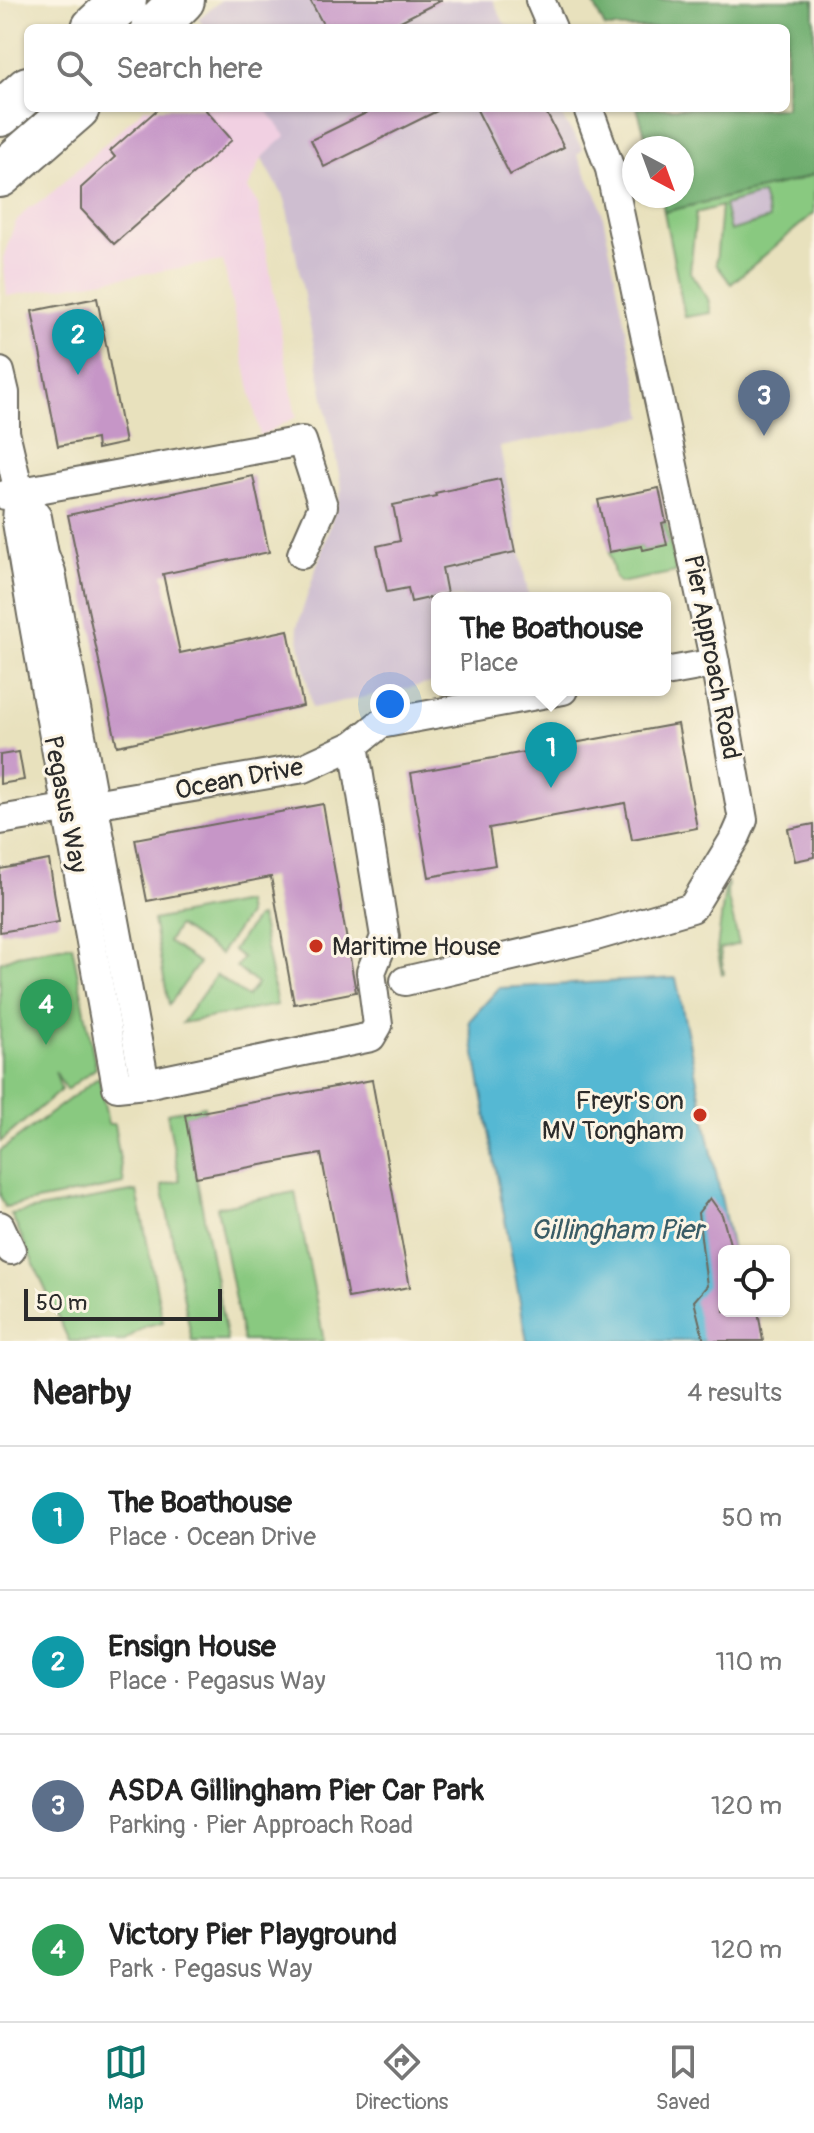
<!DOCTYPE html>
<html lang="en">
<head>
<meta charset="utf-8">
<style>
	:root { --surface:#fff; --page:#f2f2f2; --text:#222; --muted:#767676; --line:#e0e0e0; --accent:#0f766e }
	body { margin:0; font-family:Pangolin,sans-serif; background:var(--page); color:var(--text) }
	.controls { position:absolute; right:24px; bottom:24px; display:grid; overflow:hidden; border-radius:12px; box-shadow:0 2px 6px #0004 }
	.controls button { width:72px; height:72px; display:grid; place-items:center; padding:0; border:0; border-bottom:2px solid var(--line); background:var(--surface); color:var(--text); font:40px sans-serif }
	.compass { position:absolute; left:622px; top:136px; width:72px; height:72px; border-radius:50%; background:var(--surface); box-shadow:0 2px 6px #0004; rotate:139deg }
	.scale { position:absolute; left:24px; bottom:20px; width:198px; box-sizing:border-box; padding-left:8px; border:4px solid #2b2b2b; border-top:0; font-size:22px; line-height:28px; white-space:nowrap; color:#2b2b2b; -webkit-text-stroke:6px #fcf5e5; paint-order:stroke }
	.you { position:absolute; left:390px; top:704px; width:28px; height:28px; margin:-20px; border:6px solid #fff; border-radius:50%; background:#1a73e8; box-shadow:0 0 0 12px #1a73e833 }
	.badge { display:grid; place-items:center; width:52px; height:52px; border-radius:50%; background:var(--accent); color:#fff; font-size:26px; font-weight:700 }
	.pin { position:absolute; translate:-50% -66px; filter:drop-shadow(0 2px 4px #0008) }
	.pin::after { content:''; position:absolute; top:42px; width:28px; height:24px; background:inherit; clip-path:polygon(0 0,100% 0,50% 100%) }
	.popup { position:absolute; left:431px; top:592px; width:240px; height:104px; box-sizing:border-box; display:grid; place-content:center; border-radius:12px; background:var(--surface); filter:drop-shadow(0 2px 6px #0005); font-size:26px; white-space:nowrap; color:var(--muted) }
	.popup b { font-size:30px; color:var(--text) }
	.popup::after { content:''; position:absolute; left:50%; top:100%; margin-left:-16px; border:16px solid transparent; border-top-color:var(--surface) }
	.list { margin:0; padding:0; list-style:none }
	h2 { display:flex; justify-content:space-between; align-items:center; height:104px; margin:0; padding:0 32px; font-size:34px }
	h2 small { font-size:26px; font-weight:400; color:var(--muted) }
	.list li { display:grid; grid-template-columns:52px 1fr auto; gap:24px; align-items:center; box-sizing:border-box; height:144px; padding:0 32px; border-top:2px solid var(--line) }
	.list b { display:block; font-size:30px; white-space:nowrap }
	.list p { margin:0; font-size:26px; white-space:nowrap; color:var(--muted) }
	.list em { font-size:26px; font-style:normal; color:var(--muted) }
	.icon { flex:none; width:44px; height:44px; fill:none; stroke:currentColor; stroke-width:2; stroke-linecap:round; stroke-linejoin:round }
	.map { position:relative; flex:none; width:814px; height:1341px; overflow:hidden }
	.search { position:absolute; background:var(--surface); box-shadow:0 2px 6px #0004; left:24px; right:24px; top:24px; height:88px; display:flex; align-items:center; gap:20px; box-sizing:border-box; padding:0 28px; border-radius:12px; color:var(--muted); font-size:30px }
	.sheet { height:680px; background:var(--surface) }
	nav { display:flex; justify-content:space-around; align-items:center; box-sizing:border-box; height:112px; border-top:2px solid var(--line); background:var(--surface); font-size:22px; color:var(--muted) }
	nav a { display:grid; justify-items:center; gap:4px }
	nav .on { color:var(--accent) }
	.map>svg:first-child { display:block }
</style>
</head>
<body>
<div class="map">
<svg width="814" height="1341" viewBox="0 0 814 1341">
	<rect width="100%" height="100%" fill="#fcf5e5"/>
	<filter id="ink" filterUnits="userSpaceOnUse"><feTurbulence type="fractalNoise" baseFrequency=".0125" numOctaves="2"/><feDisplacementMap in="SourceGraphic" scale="16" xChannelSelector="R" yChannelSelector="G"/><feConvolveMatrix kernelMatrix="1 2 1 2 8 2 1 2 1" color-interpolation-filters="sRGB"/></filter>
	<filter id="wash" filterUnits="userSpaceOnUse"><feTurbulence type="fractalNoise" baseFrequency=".006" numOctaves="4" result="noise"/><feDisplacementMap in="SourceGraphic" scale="32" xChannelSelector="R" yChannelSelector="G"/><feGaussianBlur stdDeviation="1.8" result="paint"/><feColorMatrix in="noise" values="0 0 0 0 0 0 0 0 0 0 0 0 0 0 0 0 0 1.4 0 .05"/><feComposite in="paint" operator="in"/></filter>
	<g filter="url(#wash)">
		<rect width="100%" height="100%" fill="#e8e1bd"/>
		<path fill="#f1d0e2" d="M 144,108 L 265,108 L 287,136 L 262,158 L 248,189 L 258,204 L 296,417 L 260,436 L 223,261 L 7,296 L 3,258 L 15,223 L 28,208 L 45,199 Z"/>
		<g fill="#cebed0">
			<path d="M 221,0 L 493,0 L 504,23 L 513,28 L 206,28 L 198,19 Z"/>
			<path d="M 265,108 L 556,108 L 583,149 L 577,155 L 600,202 L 644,417 L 500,447 L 529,598 L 437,598 L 437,682 L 312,708 L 297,627 L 342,489 L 285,199 L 262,158 L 286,136 Z"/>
			<path d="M 762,194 L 769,219 L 730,231 L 724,205 Z"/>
		</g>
		<g fill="#89c980" stroke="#5a7a56" stroke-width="2" fill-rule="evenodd">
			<path d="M 814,174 L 814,213 L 731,284 L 716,264 L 721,206 L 696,213 L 690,272 L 708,299 L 711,313 L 685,317 L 664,212 L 795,181 ZM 762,194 L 769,219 L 730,231 L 724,205 Z"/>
			<path d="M 666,522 L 676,572 L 620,583 L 615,578 L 609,552 L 642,546 L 643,550 L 666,544 L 662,523 Z"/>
			<path d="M 728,882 L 727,894 L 739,944 L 720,949 L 724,974 L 722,974 L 717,949 L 725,888 Z"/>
			<path d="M 245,902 L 247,915 L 220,954 L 178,926 L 168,942 L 199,963 L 169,1005 L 153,920 Z"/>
			<path d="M 260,917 L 277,1005 L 182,1023 L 216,975 L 247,997 L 257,984 L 236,967 L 243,958 L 233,950 L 256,918 Z"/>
			<path d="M 72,945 L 96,1068 L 66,1090 L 55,1071 L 61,1090 L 0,1142 L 0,962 L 17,955 Z"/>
			<path d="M 99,1077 L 108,1124 L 114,1124 L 124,1184 L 5,1207 L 0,1195 L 0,1151 Z"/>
			<path d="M 204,1106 L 205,1111 L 185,1116 L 227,1341 L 192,1341 L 162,1185 L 180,1181 L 167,1113 Z"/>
			<path d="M 137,1191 L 163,1322 L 146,1326 L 123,1341 L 69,1341 L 11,1214 Z"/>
			<path d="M 295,1192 L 324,1341 L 243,1341 L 217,1207 Z"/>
		</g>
		<path fill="#6ead6e" stroke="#4c6c4c" stroke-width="2" d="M 592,0 L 814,0 L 814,174 L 795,181 L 664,212 L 661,196 L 682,196 L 682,148 L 649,148 L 637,108 L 786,108 L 786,28 L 605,28 Z"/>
		<path fill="#54b8d3" stroke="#40727f" stroke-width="2" d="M 676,978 L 732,1251 L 724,1251 L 724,1311 L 750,1341 L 527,1341 L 469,1021 L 499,988 Z"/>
		<g id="blocks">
			<g fill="#c696c7">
				<path d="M 310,0 L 442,0 L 387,28 L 325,28 Z"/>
				<path d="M 159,108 L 204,108 L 232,140 L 114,244 L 81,209 L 81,188 L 115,157 L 110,151 Z"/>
				<path d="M 376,108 L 443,108 L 324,167 L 311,140 Z"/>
				<path d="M 476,108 L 544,108 L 564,147 L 510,175 Z"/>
				<path d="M 97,298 L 125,443 L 97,449 L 96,439 L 58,446 L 32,311 Z"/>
				<path d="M 253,476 L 269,552 L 163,574 L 180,653 L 288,630 L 303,706 L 117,746 L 68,515 Z"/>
				<path d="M 500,479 L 515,552 L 442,568 L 447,594 L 411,602 L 408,588 L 387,592 L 377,546 L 400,541 L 393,505 L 436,496 L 435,493 Z"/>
				<path d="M 659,488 L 666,522 L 662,523 L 667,545 L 643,550 L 642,546 L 609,552 L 598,500 Z"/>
				<path d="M 678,724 L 697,828 L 632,840 L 625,803 L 489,828 L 495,865 L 429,877 L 411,773 Z"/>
				<path d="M 19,752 L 24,780 L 0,784 L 0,755 Z"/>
				<path d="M 323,804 L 356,992 L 294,1004 L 271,877 L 147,901 L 135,839 Z"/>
				<path d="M 814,824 L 814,857 L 795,861 L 788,829 Z"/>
				<path d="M 49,860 L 59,922 L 0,932 L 0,869 Z"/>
				<path d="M 372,1080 L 410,1287 L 348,1298 L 321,1154 L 196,1177 L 185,1115 Z"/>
				<path d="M 710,1198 L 722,1215 L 732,1251 L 724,1251 L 724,1311 L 758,1311 L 763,1341 L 704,1341 L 694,1301 L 707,1286 L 698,1213 Z"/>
			</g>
		</g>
	</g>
	<g filter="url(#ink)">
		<use href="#blocks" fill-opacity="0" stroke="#6d6b5e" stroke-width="2"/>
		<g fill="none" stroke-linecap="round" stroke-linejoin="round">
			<g stroke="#6d6b5e" stroke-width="32">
				<g id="minor">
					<path d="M 540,0 L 552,28"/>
					<path d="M 0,372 L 5,393 L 5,432 L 19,492 L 17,522 L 32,614 L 117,1087 L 145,1084 L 371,1037 L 378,1025 L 371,972 L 385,937 L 354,745"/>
					<path d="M 19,492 L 37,517 L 44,554 L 51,572 L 145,1084"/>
					<path d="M 5,495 L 302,441 L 323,506 L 302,554"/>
					<path d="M 665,672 L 715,663"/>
					<path d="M 0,820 L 304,768 L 354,745 L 380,724 L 563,690"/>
					<path d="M 405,981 L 589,938 L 692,908 L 736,836 L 743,820 L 715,663 L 610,169 L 588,108"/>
					<path d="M 0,1226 L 11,1250"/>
				</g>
			</g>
			<g stroke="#6d6b5e" stroke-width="48">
				<g id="primary">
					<path d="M 94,28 L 124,0"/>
					<path d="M 154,28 L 182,0"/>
					<path d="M 0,114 L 28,89"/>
					<path d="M 0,175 L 77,108"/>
				</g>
			</g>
			<use href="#minor" stroke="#fff" stroke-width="28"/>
			<use href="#primary" stroke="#fff" stroke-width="44"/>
		</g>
	</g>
	<g fill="#c8321e" stroke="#fcf5e5" stroke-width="3">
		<circle cx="316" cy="946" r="8"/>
		<circle cx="700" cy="1115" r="8"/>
	</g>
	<g text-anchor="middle" stroke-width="6" stroke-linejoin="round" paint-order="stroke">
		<g font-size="26" fill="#2b2b2b" stroke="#fcf5e5">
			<text transform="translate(713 657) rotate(79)" y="9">Pier Approach Road</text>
			<text transform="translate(239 778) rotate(-11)" y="9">Ocean Drive</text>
			<text transform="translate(66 804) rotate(79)" y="9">Pegasus Way</text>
		</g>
		<g font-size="26" fill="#2b2b2b" stroke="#fcf5e5" text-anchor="start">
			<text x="332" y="955">Maritime House</text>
			<text x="684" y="1109" text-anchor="end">Freyr's on<tspan x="684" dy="30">MV Tongham</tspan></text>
		</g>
		<g font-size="28" font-style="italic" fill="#395c66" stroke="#fcf5e5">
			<text x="617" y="1239">Gillingham Pier</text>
		</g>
	</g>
</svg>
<div class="controls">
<button><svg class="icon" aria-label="locate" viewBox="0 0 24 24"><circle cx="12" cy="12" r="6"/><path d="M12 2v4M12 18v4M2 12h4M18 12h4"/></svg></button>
</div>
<svg class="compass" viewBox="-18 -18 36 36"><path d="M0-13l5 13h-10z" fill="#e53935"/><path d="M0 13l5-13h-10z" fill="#767676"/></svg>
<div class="scale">50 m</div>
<div class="you"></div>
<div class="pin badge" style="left:551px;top:788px;background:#0f9aa8">1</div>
<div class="popup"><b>The Boathouse</b>Place</div>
<div class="pin badge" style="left:78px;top:375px;background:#0f9aa8">2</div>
<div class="pin badge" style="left:764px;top:436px;background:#5c6f8a">3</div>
<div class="pin badge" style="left:46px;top:1045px;background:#2e9e5b">4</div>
<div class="search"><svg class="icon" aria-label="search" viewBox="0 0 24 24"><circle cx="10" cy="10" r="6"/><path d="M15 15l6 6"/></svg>Search here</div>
</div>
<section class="sheet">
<h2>Nearby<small>4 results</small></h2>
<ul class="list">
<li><span class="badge" style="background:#0f9aa8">1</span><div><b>The Boathouse</b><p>Place · Ocean Drive</p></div><em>50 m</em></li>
<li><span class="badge" style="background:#0f9aa8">2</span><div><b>Ensign House</b><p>Place · Pegasus Way</p></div><em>110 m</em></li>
<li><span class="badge" style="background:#5c6f8a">3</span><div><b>ASDA Gillingham Pier Car Park</b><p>Parking · Pier Approach Road</p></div><em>120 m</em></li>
<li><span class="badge" style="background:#2e9e5b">4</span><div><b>Victory Pier Playground</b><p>Park · Pegasus Way</p></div><em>120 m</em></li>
</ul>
</section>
<nav>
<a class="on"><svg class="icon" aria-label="map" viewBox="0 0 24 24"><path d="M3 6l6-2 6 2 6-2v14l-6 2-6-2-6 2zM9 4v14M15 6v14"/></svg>Map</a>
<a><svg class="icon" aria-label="directions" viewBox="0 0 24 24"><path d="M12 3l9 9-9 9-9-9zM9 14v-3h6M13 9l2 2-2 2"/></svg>Directions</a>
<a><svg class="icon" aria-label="saved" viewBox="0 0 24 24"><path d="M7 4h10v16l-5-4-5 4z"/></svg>Saved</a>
</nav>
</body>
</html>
